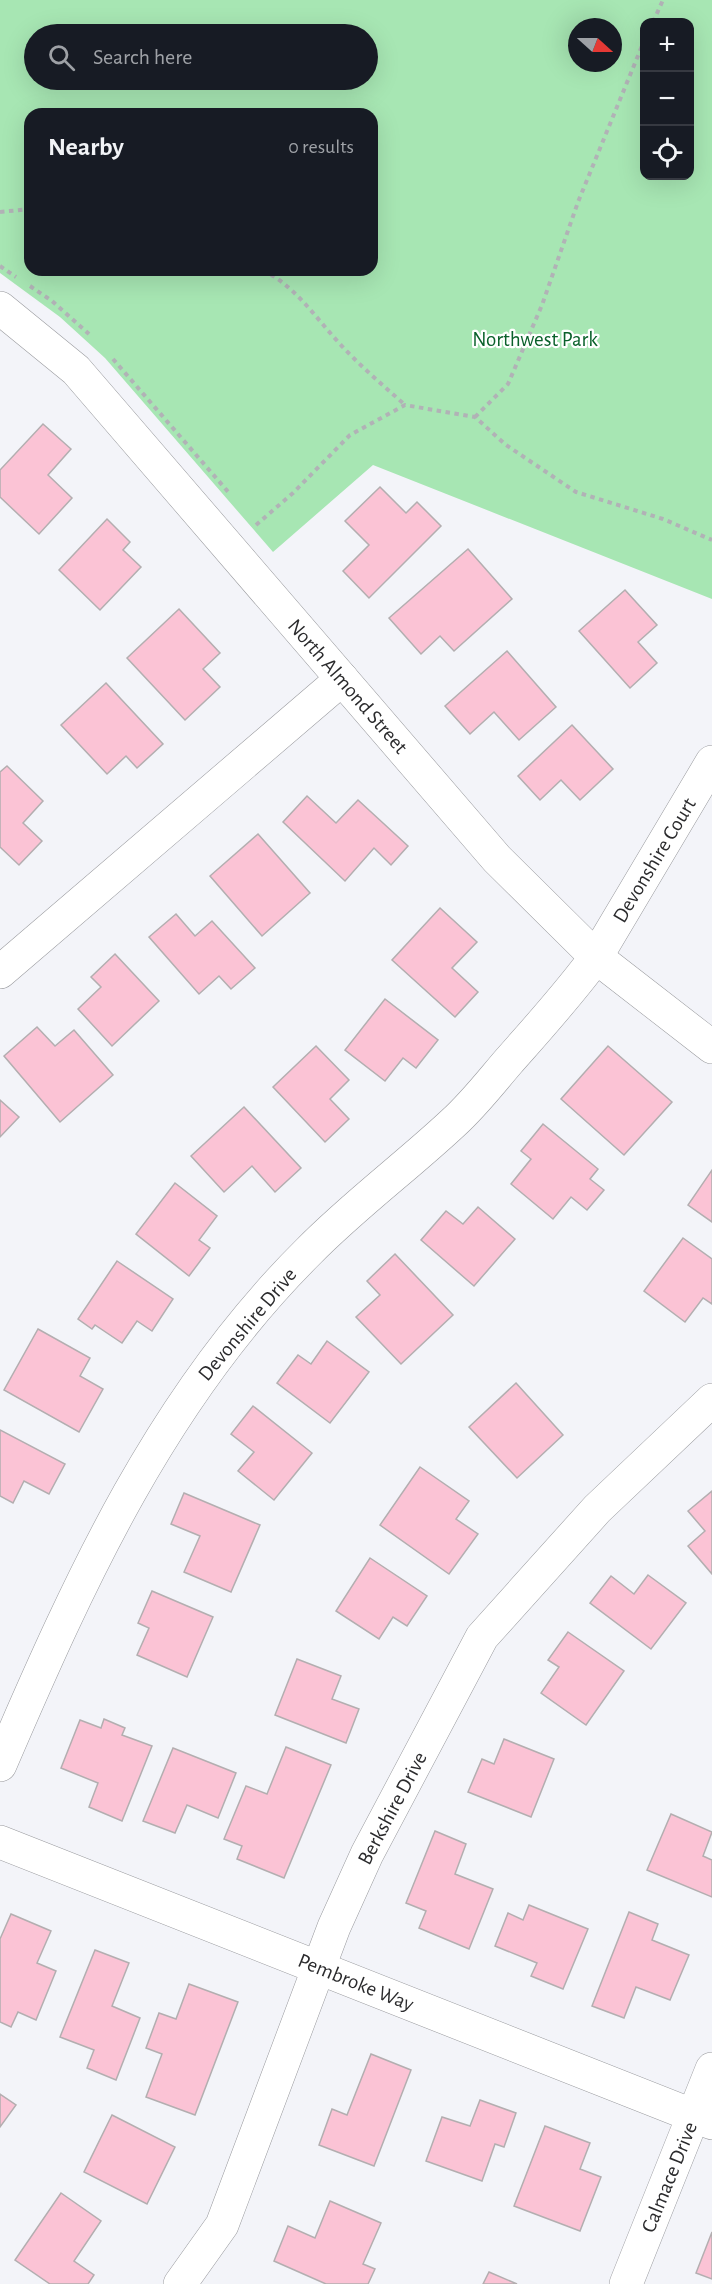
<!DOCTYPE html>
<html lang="en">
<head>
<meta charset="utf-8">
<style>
	:root { --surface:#171b24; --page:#20242c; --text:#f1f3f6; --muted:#9ea1a6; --line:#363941 }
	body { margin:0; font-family:"Alegreya Sans",sans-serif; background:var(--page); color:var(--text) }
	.controls { position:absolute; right:18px; top:18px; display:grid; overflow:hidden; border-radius:12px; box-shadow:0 6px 24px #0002 }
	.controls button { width:54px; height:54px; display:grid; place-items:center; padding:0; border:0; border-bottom:2px solid var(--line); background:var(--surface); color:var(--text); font:30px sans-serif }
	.compass { position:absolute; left:568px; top:18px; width:54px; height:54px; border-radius:50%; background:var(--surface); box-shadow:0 6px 24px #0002; rotate:111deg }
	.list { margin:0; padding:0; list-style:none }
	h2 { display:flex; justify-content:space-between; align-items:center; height:78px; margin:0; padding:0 24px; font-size:26px }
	h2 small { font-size:20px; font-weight:400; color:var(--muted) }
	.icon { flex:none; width:33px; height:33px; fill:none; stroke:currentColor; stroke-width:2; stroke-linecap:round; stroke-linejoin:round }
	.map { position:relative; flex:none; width:712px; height:2284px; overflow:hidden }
	.search { position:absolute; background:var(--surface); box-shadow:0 6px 24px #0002; left:24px; top:24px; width:354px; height:66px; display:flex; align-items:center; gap:15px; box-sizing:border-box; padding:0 21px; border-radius:33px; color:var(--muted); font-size:22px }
	.panel { position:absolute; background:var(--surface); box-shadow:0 6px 24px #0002; left:24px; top:108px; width:354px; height:168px; border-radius:18px }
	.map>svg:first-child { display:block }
</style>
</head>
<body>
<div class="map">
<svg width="712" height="2284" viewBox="0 0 712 2284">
	<rect width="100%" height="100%" fill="#f3f4f9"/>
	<path fill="#a7e6b3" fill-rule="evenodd" d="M 0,0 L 712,0 L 712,599 L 373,465 L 273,552 L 105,358 L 60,317 L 0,273 ZM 644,22 L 690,22 L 690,176 L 644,176 ZM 577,27 L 613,27 L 613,63 L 577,63 ZM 34,34 L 368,34 L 368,80 L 34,80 ZM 30,114 L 372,114 L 372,270 L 30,270 Z"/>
	<g fill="#fbc3d5" stroke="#b3aeb0" stroke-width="1.5">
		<path d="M 43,424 L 71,449 L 48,475 L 72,498 L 39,534 L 0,497 L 0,470 Z"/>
		<path d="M 380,487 L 406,513 L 417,502 L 441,526 L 369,598 L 343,571 L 369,545 L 345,521 Z"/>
		<path d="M 107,519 L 130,542 L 123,550 L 141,567 L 100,610 L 59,570 Z"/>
		<path d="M 468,549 L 512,599 L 454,651 L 440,636 L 421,654 L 389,618 Z"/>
		<path d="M 625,590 L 657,625 L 638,642 L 657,663 L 630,688 L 579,631 Z"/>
		<path d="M 179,609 L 220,653 L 203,669 L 220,687 L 185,720 L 127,658 Z"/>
		<path d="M 507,651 L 556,707 L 519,740 L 494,712 L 470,734 L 445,706 Z"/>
		<path d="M 106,683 L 163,744 L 137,768 L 126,756 L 107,774 L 61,725 Z"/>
		<path d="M 572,725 L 613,769 L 580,800 L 561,780 L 540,800 L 518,776 Z"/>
		<path d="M 7,766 L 43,801 L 23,823 L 42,841 L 19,865 L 0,847 L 0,772 Z"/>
		<path d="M 307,796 L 336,823 L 358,800 L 408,846 L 391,865 L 374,848 L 345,881 L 283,822 Z"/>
		<path d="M 258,834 L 310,893 L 262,936 L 210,876 Z"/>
		<path d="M 440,908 L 477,942 L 452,968 L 478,992 L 455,1017 L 392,960 Z"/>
		<path d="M 176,914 L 195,936 L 212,921 L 255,968 L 231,989 L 219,976 L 199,994 L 149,937 Z"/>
		<path d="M 115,954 L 159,1001 L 112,1046 L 78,1009 L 101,987 L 91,977 Z"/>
		<path d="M 385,999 L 438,1040 L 416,1068 L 403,1058 L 385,1081 L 345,1050 Z"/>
		<path d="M 37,1027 L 55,1046 L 74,1030 L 113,1075 L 60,1122 L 4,1056 Z"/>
		<path d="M 316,1046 L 349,1080 L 330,1099 L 349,1119 L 325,1142 L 273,1087 Z"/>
		<path d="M 608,1046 L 672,1102 L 624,1155 L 561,1099 Z"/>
		<path d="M 0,1100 L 19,1117 L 0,1137 Z"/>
		<path d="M 244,1107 L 301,1168 L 275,1192 L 252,1166 L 224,1192 L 191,1156 Z"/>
		<path d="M 543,1124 L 598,1169 L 590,1179 L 604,1190 L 587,1210 L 571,1197 L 553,1219 L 511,1184 L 531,1159 L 521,1151 Z"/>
		<path d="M 712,1170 L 712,1222 L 688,1205 Z"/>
		<path d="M 175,1183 L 217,1216 L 199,1240 L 210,1248 L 189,1276 L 136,1234 Z"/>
		<path d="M 478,1207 L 515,1239 L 474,1286 L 421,1240 L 446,1211 L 463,1224 Z"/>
		<path d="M 683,1238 L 712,1259 L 712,1304 L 703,1298 L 685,1322 L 644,1291 Z"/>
		<path d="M 395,1254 L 453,1315 L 401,1364 L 356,1317 L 380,1295 L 367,1281 Z"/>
		<path d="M 117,1261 L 173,1299 L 152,1331 L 137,1321 L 122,1343 L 95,1325 L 92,1329 L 78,1319 Z"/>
		<path d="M 38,1329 L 90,1358 L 80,1376 L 103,1389 L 79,1432 L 4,1390 Z"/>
		<path d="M 327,1341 L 369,1372 L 330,1423 L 277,1383 L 298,1355 L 311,1364 Z"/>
		<path d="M 516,1383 L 563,1435 L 517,1478 L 469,1427 Z"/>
		<path d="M 253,1406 L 312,1453 L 274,1500 L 238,1471 L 254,1452 L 231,1434 Z"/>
		<path d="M 0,1430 L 65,1464 L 49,1494 L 24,1481 L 13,1503 L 0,1496 Z"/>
		<path d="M 420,1467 L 469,1501 L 456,1519 L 478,1534 L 449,1574 L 380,1525 Z"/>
		<path d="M 712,1491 L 712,1574 L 688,1546 L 705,1531 L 688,1511 Z"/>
		<path d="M 184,1493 L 260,1525 L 231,1592 L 184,1572 L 200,1536 L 171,1524 Z"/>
		<path d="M 370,1558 L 427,1596 L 407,1626 L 393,1617 L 379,1639 L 336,1611 Z"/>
		<path d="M 648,1575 L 686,1603 L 651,1649 L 590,1603 L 611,1576 L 634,1594 Z"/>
		<path d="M 152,1591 L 213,1617 L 187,1677 L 137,1655 L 149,1628 L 138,1623 Z"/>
		<path d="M 568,1632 L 624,1671 L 586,1725 L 541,1693 L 559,1667 L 548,1660 Z"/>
		<path d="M 297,1659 L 341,1676 L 332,1699 L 359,1709 L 346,1743 L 275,1715 Z"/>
		<path d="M 104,1719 L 125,1728 L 122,1735 L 152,1746 L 122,1821 L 89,1807 L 98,1783 L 61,1768 L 80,1720 L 101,1728 Z"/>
		<path d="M 504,1739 L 554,1759 L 531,1817 L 468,1792 L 482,1759 L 494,1764 Z"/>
		<path d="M 286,1747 L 331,1765 L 284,1878 L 237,1859 L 242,1846 L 224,1839 L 246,1786 L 267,1794 Z"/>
		<path d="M 173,1748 L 236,1773 L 218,1818 L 187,1805 L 175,1833 L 143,1821 Z"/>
		<path d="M 671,1814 L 712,1832 L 703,1856 L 712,1860 L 712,1897 L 647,1870 Z"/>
		<path d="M 435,1831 L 466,1844 L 455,1874 L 493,1889 L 469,1949 L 419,1928 L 426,1911 L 406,1903 Z"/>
		<path d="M 529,1905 L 588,1929 L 563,1989 L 531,1976 L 537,1963 L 495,1946 L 508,1913 L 523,1920 Z"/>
		<path d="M 629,1912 L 658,1924 L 652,1940 L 689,1955 L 670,2000 L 636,1987 L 624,2018 L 592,2006 Z"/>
		<path d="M 11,1914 L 51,1931 L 37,1963 L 56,1971 L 36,2020 L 18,2012 L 11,2027 L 0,2022 L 0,1939 Z"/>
		<path d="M 95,1950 L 129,1963 L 112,2006 L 140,2018 L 116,2080 L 87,2068 L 94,2050 L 60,2037 Z"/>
		<path d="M 189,1984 L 238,2002 L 195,2115 L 146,2097 L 162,2054 L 146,2048 L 159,2013 L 176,2019 Z"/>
		<path d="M 371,2054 L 411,2070 L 374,2166 L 319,2145 L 332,2109 L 347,2115 Z"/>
		<path d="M 0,2094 L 16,2105 L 0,2127 Z"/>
		<path d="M 480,2100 L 516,2113 L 504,2147 L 495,2144 L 482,2181 L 426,2161 L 442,2117 L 470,2126 Z"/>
		<path d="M 112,2115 L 175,2147 L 147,2204 L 84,2172 Z"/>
		<path d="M 545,2126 L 590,2143 L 580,2169 L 601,2177 L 580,2231 L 514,2206 Z"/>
		<path d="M 61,2193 L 101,2221 L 74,2261 L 94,2275 L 88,2284 L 50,2284 L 15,2260 Z"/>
		<path d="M 330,2201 L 381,2223 L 363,2264 L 375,2269 L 368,2284 L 326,2284 L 274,2261 L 288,2226 L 315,2238 Z"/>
		<path d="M 712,2232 L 712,2279 L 696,2273 Z"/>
		<path d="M 489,2272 L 517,2284 L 483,2284 Z"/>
	</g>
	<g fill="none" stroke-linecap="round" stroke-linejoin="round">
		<g stroke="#999a9e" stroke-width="34">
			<g id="minor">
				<path d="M 0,308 L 76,370 L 497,859 L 596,957 L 712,1047"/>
				<path d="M 0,972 L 342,679"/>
				<path d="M 0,1765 C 80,1579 162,1397 308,1252 C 353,1206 406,1167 453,1123 C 473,1105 490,1083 508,1062 C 538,1028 569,994 596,957 L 712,762"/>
				<path d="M 0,1842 L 712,2123"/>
				<path d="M 180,2284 L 222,2225 L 334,1927 L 367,1854 L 482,1637 L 597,1509 L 712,1400"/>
				<path d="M 626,2284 L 712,2069"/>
			</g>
		</g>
		<g stroke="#b1b2b6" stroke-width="4" stroke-dasharray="4.5 4.5" stroke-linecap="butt">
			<path d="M 653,22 L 663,0"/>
			<path d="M 0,212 L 30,209"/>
			<path d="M 0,266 L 16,277"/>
			<path d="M 263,270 C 296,287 315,317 340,344 C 360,366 383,385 405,405"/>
			<path d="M 30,286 L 52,301 L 89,334"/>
			<path d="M 113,359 L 230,494"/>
			<path d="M 475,417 L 508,384 L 542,305 L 578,202 L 644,41"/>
			<path d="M 256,525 L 293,493 L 350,435 L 405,405 L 475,417 L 506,445 L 576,492 L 663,519 L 712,540"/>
		</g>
		<use href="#minor" stroke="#fff" stroke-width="33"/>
	</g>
	<g text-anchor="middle" stroke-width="4.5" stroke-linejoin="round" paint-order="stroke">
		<g font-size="21" fill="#0a612b" stroke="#fff">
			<text x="535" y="346">Northwest Park</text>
		</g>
		<g font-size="21" fill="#2b2b2d" stroke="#fff">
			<text transform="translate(348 686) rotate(49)" y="7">North Almond Street</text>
			<text transform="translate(654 860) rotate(-59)" y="7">Devonshire Court</text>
			<text transform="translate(247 1324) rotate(-50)" y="7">Devonshire Drive</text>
			<text transform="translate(392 1808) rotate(-62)" y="7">Berkshire Drive</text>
			<text transform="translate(356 1982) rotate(22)" y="7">Pembroke Way</text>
			<text transform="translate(669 2177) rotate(-68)" y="7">Calmace Drive</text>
		</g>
	</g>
</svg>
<div class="controls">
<button>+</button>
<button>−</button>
<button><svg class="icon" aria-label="locate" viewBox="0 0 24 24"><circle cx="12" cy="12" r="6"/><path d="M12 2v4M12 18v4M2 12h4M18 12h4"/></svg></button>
</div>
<svg class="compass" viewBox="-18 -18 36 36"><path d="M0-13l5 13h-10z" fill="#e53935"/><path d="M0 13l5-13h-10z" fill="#9ea1a6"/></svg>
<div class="search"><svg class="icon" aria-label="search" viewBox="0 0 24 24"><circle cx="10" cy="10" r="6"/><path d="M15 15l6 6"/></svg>Search here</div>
<section class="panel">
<h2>Nearby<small>0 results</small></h2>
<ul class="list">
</ul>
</section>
</div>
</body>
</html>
